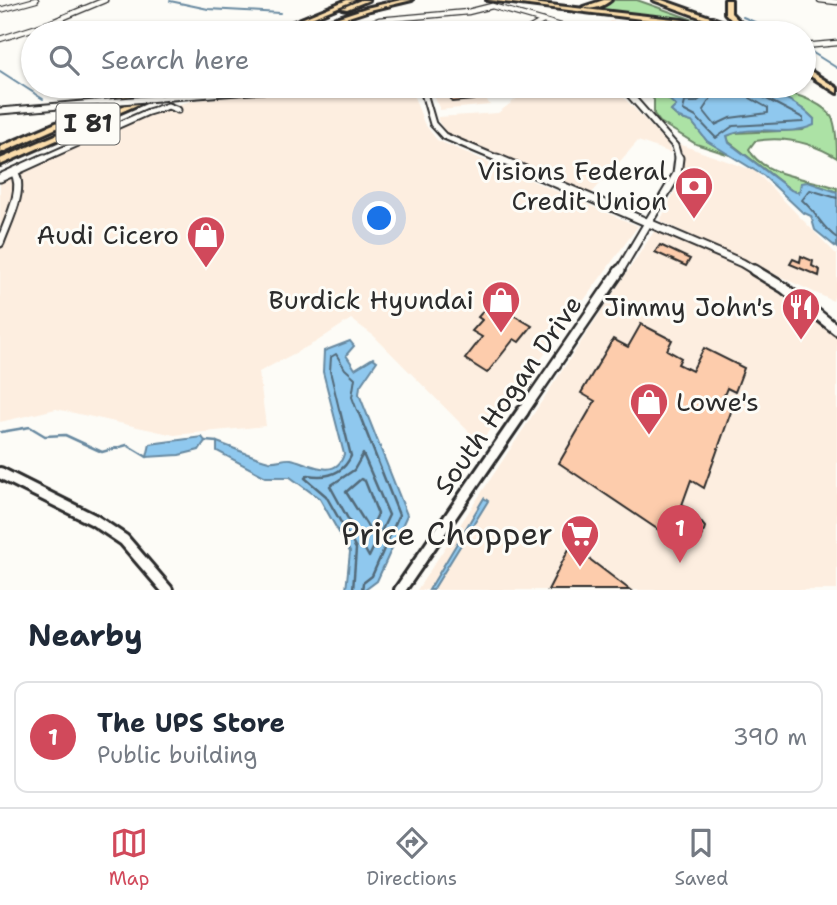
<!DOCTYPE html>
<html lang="en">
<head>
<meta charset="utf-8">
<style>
	:root { --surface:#fff; --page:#f6f6f7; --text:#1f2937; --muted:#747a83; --line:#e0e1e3; --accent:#d1495b }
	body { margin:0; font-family:"Shantell Sans",sans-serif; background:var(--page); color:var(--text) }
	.you { position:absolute; left:380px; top:219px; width:24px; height:24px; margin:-18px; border:5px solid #fff; border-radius:50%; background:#1a73e8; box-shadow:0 0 0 10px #1a73e833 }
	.badge { display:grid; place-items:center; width:46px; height:46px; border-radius:50%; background:var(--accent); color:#fff; font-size:23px; font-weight:700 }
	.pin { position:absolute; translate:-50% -58px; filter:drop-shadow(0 2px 4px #0008) }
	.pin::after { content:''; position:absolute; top:37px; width:24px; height:21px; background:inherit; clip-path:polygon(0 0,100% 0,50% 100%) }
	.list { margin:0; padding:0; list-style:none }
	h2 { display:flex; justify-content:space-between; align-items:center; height:91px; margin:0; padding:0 28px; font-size:30px }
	h2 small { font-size:23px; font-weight:400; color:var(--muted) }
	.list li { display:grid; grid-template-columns:46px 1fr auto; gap:21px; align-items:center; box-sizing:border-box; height:112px; margin:0 14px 14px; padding:0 14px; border:2px solid var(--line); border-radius:14px }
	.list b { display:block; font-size:26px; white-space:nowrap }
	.list p { margin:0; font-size:23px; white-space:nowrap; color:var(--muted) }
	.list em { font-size:23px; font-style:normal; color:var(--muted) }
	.icon { flex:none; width:38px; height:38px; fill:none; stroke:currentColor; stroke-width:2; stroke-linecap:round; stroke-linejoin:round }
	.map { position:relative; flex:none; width:837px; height:590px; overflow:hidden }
	.search { position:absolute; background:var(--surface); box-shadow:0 2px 5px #0004; left:21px; right:21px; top:21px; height:77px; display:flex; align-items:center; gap:18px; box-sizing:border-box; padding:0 24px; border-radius:38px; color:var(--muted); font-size:26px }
	.sheet { height:217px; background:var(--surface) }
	nav { display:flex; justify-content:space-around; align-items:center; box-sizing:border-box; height:98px; border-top:2px solid var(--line); background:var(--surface); font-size:19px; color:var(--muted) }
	nav a { display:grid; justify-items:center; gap:4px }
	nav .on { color:var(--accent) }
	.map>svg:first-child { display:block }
</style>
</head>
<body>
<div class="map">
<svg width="837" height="590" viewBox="0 0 837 590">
	<rect width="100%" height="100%" fill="#fdfcf7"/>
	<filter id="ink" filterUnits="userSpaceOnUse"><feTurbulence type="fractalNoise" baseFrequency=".0143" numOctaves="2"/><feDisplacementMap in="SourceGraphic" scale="14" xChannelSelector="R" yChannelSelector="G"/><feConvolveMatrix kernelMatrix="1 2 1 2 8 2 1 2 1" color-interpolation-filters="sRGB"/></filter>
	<g filter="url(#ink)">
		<g fill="#fdeee0">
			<path d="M 610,21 L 651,25 L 656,33 L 594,33 Z"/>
			<path d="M 354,86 L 410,86 L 424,123 L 437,140 L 638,226 L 480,443 L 374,336 L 351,319 L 316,342 L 259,372 L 266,426 L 174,435 L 56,409 L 0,422 L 0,182 L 158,110 L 195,100 Z"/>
			<path d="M 430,86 L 478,86 L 490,105 L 440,110 Z"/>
			<path d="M 533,86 L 613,86 L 667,143 L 671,153 L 638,141 L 591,194 L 448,135 L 438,121 L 438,117 L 498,113 Z"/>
			<path d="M 679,144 L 755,171 L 837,255 L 837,286 L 833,301 L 660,221 L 678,184 L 684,161 Z"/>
			<path d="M 655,230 L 731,262 L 769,283 L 837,337 L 837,590 L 417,590 Z"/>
		</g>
		<g fill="#ace2a5" stroke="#6c8668" stroke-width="2">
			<path d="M 610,0 L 637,0 L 705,24 L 578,8 L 602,5 Z"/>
			<path d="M 644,86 L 668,86 L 669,91 L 663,94 L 677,106 L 671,111 L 679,118 L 692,122 L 707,141 L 736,157 L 696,144 L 660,122 L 654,114 L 654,100 Z"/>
			<path d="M 742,86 C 766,86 823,96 833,120 C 837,132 837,145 837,158 C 811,142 785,136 755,141 L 749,149 C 762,177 811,178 837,188 L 837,192 L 808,182 L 799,193 L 791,190 L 729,142 L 727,136 L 734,133 L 803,130 L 814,119 C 795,99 769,90 742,86 Z"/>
		</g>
		<g fill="#8fc8ee" stroke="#6789a0" stroke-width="2">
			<path d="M 668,86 L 673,86 L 681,93 L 697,96 L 698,93 L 689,86 C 732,82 782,86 814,119 L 814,125 C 787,138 754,123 727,136 L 729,143 L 791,190 L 799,193 L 801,183 L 808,182 L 837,192 L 837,248 L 815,230 L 811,216 L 802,212 L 764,176 L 707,141 L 692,122 L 679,118 L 671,111 L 676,106 L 663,94 L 669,90 Z"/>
			<path d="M 350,341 L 354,346 L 346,355 L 355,369 L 373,358 L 377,361 L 360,386 L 359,394 L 407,515 L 377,581 L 365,590 L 346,590 L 350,552 L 320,499 L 290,477 L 266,477 L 217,451 L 217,442 C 234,448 252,457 269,461 C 277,462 284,458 291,459 C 307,462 336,482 344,454 L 323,372 L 324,351 Z"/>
			<path d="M 202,437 L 205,441 L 199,450 L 179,455 L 147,457 L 150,444 Z"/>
			<path d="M 484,498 L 488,501 L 433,590 L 429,590 Z"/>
		</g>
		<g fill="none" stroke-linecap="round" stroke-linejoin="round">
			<g stroke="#536a79" stroke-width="2">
				<path d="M 698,86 L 703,91 L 702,98 L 696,102 L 685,102 L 683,110 L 696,117 L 716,138 L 733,126 L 803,122 L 803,118 L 759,95 L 755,86"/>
				<path d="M 710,86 L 711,98 L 703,110 L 715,125 L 730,118 L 768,113 L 768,108 L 750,98 L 747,86"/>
				<path d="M 837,198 L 810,190 L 802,200 C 817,213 821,227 837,238"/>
				<path d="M 340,413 L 330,371 L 331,357 L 336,354 L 345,369 L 355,378 L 352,397 L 358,413"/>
			</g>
			<g stroke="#536a79" stroke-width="2.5">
				<path d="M 340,411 L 351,456 C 343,474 326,478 308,475 L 305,478 L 326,496 L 356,549 L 353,590"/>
				<path d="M 358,411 L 399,515 L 372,576 L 363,583 L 362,590"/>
				<path d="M 363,454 L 389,515 L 369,557 L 330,486 L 354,470 Z"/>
				<path d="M 361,479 L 365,481 L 378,514 L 370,530 L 346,492 Z"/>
			</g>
			<g stroke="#6789a0" stroke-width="2">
				<path d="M 170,1 L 208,9 L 280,13"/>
				<path d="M 743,17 L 780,33"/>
				<path d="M 810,51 L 837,68"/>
				<path d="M 0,71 L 34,93"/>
				<path d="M 35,94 L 43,99"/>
			</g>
			<g stroke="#6789a0" stroke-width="2.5">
				<path d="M 1,432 L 30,427 L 45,436 L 65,435 L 102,452 L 127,445 L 147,457"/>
				<path d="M 205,441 L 217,442"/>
			</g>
		</g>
		<g fill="#fdccac" stroke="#2b2b2b" stroke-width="2">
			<path d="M 446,86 L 467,86 L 474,100 L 452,102 Z"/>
			<path d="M 660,245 L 690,259 L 686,266 L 655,252 Z"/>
			<path d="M 801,256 L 813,261 L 812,266 L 820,270 L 819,276 L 790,264 L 793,259 L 800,262 Z"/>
			<path d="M 491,302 L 532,326 L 519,342 L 514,339 L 487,373 L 465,359 L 482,337 L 472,331 L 482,320 L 478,317 Z"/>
			<path d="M 641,324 L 672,340 L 667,350 L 681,358 L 678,364 L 692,371 L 704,348 L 744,368 L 735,392 L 727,388 L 721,403 L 732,409 L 704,488 L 691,480 L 682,505 L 691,510 L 705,527 L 701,540 L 682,535 L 672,529 L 669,537 L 559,463 L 595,401 L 581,393 L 613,339 L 628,347 Z"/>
			<path d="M 571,545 L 630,590 L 548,590 Z"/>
		</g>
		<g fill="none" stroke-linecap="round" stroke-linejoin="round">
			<g stroke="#2b2b2b" stroke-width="7">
				<g id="minor-far4">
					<path d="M 820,0 L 837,2"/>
					<path d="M 0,10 L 36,0"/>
					<path d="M 342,33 L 379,20 L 468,12 L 492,6 L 585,33"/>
					<path d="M 522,33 L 543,21"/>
					<path d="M 0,39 L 50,23 L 105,0"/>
					<path d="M 804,46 L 837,43"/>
				</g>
			</g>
			<g stroke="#2b2b2b" stroke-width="9">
				<g id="minor-far3">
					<path d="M 422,86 L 433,124 L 444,136 L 501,160"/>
					<path d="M 622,86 L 675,146 L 679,160"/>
					<path d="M 159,98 L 316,86"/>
					<path d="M 0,111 L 95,103"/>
					<path d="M 40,160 L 148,112 L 168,106 L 178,110"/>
				</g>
			</g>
			<g stroke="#2b2b2b" stroke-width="11">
				<g id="minor-far2">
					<path d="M 497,158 L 742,263 L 757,272"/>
					<path d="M 0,178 L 44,158"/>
					<path d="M 0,243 C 6,225 26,189 14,172"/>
					<path d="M 619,272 L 677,174 L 679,158"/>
				</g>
			</g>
			<g stroke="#2b2b2b" stroke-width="14">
				<g id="minor-far1">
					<path d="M 754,270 L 784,288 L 837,330"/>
					<path d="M 522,413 L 620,270"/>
				</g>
			</g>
			<g stroke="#2b2b2b" stroke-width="16">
				<g id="minor">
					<path d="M 0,473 L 94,520 L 124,540 L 167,590"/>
					<path d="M 400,590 L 523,411"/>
				</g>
			</g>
			<g stroke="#2b2b2b" stroke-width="6">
				<g id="highway">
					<path d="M 347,0 L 355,0 L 275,33 L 267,33 Z"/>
					<path d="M 361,0 L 369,0 L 347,9 L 342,8 Z"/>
					<path d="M 401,0 L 412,0 L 370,10 L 299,33 L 290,33 L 366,8 Z"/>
					<path d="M 487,0 L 505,0 L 682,20 L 731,33 L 721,33 L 682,24 Z"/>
					<path d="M 604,0 L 611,0 C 604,6 592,11 583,7 Z"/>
					<path d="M 653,0 L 662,0 L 738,27 L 725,13 L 725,0 L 731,0 L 731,13 L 744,26 L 741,28 L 752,33 L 743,33 Z"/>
					<path d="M 804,67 L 837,88 L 837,93 L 804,72 Z"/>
					<path d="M 142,86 L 152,86 L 0,153 L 0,147 Z"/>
					<path d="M 170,86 L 180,86 L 0,165 L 0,159 Z"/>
				</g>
			</g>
			<use href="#minor-far4" stroke="#fdfcf7" stroke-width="4.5"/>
			<use href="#minor-far3" stroke="#fdfcf7" stroke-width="5"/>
			<use href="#minor-far2" stroke="#fdfcf7" stroke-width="7"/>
			<use href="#minor-far1" stroke="#fdfcf7" stroke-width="9"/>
			<use href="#minor" stroke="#fdfcf7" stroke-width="10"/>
			<use href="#highway" fill="#fbddab" fill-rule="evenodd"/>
			<g stroke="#2b2b2b" stroke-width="9" stroke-linecap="butt">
				<path id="minor-bridge" d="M 95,103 L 159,98"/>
			</g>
			<use href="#minor-bridge" stroke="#fdfcf7" stroke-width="5"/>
		</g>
	</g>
	<defs>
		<g id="bank-pin" transform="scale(2.0125)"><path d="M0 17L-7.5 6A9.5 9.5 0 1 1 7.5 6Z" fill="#d1495b" stroke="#fdfcf7"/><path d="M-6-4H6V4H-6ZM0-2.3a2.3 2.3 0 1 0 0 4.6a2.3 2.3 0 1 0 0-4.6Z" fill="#fff"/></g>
		<g id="shop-pin" transform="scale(2.0125)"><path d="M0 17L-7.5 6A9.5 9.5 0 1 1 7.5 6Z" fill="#d1495b" stroke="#fdfcf7"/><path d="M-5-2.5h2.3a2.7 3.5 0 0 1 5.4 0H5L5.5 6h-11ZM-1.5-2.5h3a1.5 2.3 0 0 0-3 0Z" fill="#fff"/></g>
		<g id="restaurant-pin" transform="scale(2.0125)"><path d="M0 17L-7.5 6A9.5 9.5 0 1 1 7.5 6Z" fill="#d1495b" stroke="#fdfcf7"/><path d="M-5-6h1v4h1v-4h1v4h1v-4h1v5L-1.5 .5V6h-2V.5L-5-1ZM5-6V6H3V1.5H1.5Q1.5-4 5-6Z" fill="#fff"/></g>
		<g id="supermarket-pin" transform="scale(2.0125)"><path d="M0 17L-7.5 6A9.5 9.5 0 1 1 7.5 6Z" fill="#d1495b" stroke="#fdfcf7"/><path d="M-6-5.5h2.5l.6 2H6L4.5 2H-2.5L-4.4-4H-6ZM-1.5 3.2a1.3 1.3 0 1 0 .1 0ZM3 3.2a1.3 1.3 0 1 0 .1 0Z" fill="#fff"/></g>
	</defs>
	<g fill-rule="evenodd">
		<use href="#bank-pin" x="694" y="186"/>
		<use href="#shop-pin" x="206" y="235"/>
		<use href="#shop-pin" x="501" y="300"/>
		<use href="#restaurant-pin" x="801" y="307"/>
		<use href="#shop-pin" x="649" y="402"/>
		<use href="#supermarket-pin" x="580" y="534"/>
	</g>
	<g text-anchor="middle" stroke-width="6" stroke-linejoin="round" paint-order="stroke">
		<rect fill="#fdfcf7" stroke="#6a6a68" stroke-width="2" x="56.5" y="103.5" width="63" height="41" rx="5"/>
		<g font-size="24" font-weight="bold" fill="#2b2b2b">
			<text x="88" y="132">I 81</text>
		</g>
		<g font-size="26" fill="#2b2b2b" stroke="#fdfcf7" text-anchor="end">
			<text x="667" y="180">Visions Federal<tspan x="667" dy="30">Credit Union</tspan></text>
			<text x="179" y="244">Audi Cicero</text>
			<text x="474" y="309">Burdick Hyundai</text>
			<text x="774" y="316">Jimmy John's</text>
			<text x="676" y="411" text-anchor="start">Lowe's</text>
		</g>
		<g font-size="26" fill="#2b2b2b" stroke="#fdfcf7">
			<text transform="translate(508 395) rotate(-55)" y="9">South Hogan Drive</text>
		</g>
		<g font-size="32" fill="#2b2b2b" stroke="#fdfcf7" text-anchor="end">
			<text x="553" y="545">Price Chopper</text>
		</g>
	</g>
</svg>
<div class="you"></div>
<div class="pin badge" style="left:680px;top:563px">1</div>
<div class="search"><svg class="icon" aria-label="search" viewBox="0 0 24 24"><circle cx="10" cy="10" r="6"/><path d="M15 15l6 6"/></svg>Search here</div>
</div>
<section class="sheet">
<h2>Nearby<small></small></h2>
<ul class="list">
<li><span class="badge">1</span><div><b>The UPS Store</b><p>Public building</p></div><em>390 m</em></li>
</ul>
</section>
<nav>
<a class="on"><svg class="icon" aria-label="map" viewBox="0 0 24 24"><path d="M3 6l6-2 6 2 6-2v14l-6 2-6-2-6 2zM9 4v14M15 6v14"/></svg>Map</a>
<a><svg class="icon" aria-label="directions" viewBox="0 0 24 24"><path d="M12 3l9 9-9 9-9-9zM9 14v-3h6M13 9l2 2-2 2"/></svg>Directions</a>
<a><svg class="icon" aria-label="saved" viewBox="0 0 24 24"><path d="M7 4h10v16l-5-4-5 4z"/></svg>Saved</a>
</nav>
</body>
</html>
